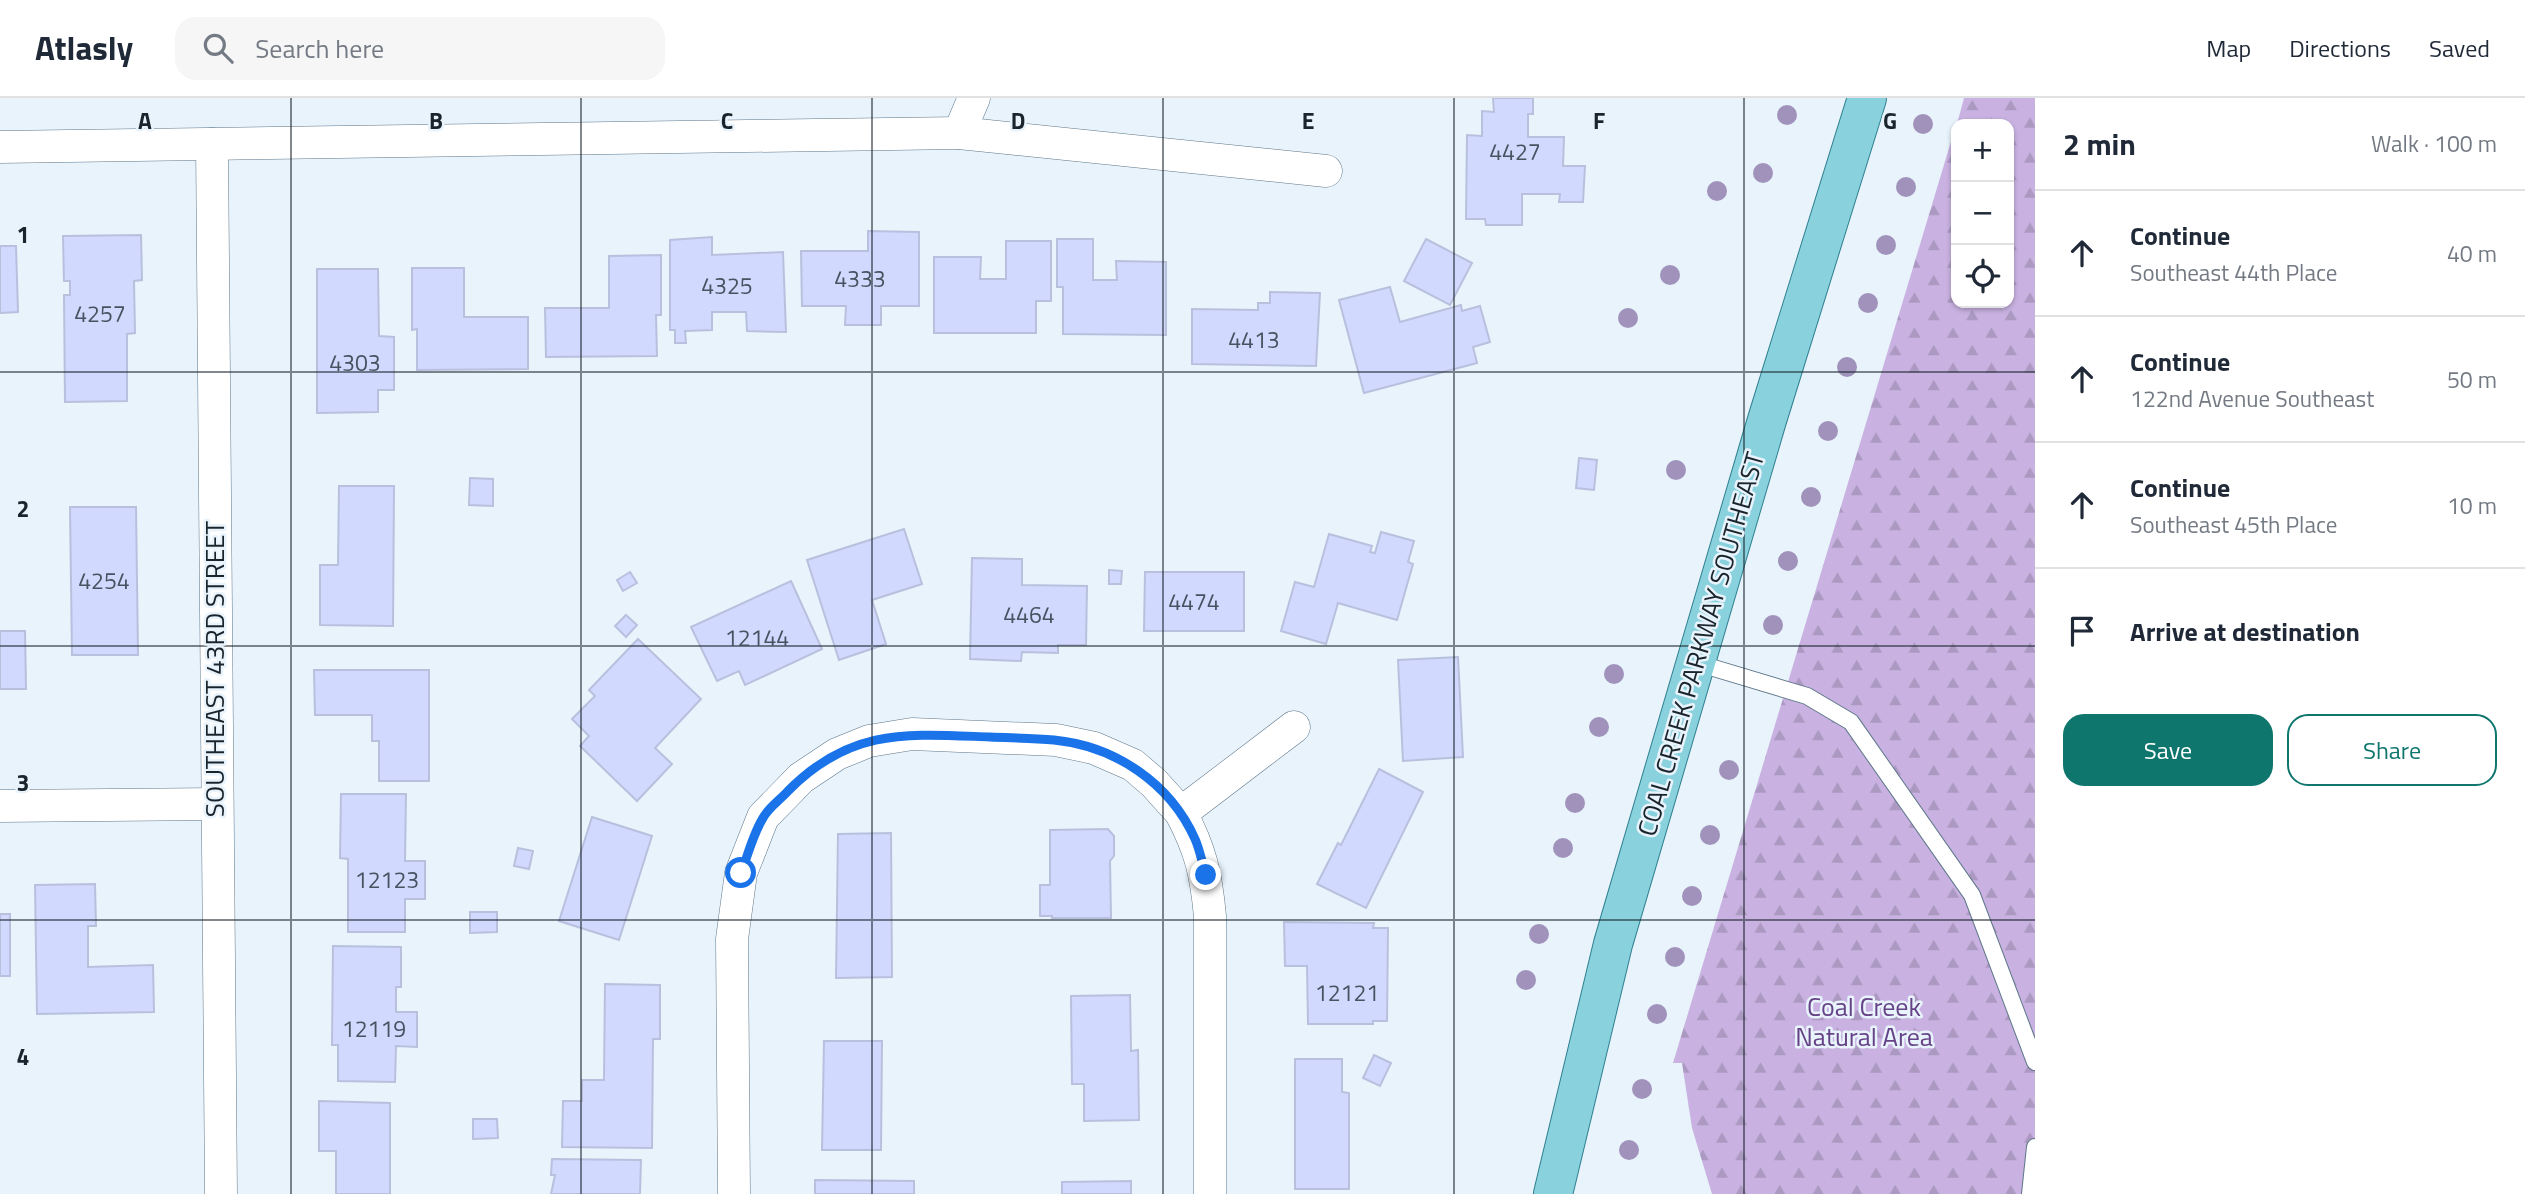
<!DOCTYPE html>
<html lang="en">
<head>
<meta charset="utf-8">
<style>
	:root { --surface:#fff; --page:#f6f6f7; --text:#1f2937; --muted:#747a83; --line:#e0e1e3; --accent:#0f766e }
	body { margin:0; font-family:"Titillium Web",sans-serif; background:var(--page); color:var(--text) }
	.controls { position:absolute; right:21px; top:21px; display:grid; overflow:hidden; border-radius:14px; box-shadow:0 2px 5px #0004 }
	.controls button { width:63px; height:63px; display:grid; place-items:center; padding:0; border:0; border-bottom:2px solid var(--line); background:var(--surface); color:var(--text); font:35px sans-serif }
	.stop { position:absolute; width:21px; height:21px; margin:-16px; border:5px solid #1a73e8; border-radius:50%; background:#fff }
	.stop.end { background:#1a73e8; border-color:#fff; box-shadow:0 2px 7px #0008 }
	.list { margin:0; padding:0; list-style:none }
	h2 { display:flex; justify-content:space-between; align-items:center; height:91px; margin:0; padding:0 28px; font-size:30px }
	h2 small { font-size:23px; font-weight:400; color:var(--muted) }
	.list li { display:grid; grid-template-columns:46px 1fr auto; gap:21px; align-items:center; box-sizing:border-box; height:126px; padding:0 28px; border-top:2px solid var(--line) }
	.list b { display:block; font-size:26px; white-space:nowrap }
	.list p { margin:0; font-size:23px; white-space:nowrap; color:var(--muted) }
	.list em { font-size:23px; font-style:normal; color:var(--muted) }
	.actions { display:flex; gap:14px; padding:21px 28px }
	.actions a { flex:1; padding:16px 0; border:2px solid var(--accent); border-radius:21px; text-align:center; font-size:24px; color:var(--accent) }
	.actions .main { background:var(--accent); color:#fff }
	.icon { flex:none; width:38px; height:38px; fill:none; stroke:currentColor; stroke-width:2; stroke-linecap:round; stroke-linejoin:round }
	.map { position:relative; flex:none; width:2035px; height:1096px; overflow:hidden }
	header { display:flex; align-items:center; gap:42px; box-sizing:border-box; height:98px; padding:0 35px; background:var(--surface); border-bottom:2px solid var(--line) }
	header strong { font-size:33px }
	nav { display:flex; gap:38px; margin-inline-start:auto; font-size:24px }
	.search { width:490px; height:63px; background:var(--page); display:flex; align-items:center; gap:18px; box-sizing:border-box; padding:0 24px; border-radius:21px; color:var(--muted); font-size:26px }
	main { display:flex }
	aside { flex:1; background:var(--surface) }
	.map>svg:first-child { display:block }
</style>
</head>
<body>
<header>
<strong>Atlasly</strong>
<div class="search"><svg class="icon" aria-label="search" viewBox="0 0 24 24"><circle cx="10" cy="10" r="6"/><path d="M15 15l6 6"/></svg>Search here</div>
<nav><a>Map</a><a>Directions</a><a>Saved</a></nav>
</header>
<main>
<div class="map">
<svg width="2035" height="1096" viewBox="0 0 2035 1096">
	<defs>
		<pattern id="forest-firs" width="22" height="20" patternUnits="userSpaceOnUse" patternTransform="scale(1.75)"><rect width="22" height="20" fill="#c9b2e1"/><path d="M5 1l3.5 6h-7zM16 11l3.5 6h-7z" fill="#ac99c1"/></pattern>
	</defs>
	<rect width="100%" height="100%" fill="#e8f3fc"/>
	<path fill="url(#forest-firs)" d="M 1964,0 L 2035,0 L 2035,1096 L 1712,1096 L 1692,1030 L 1682,965 L 1673,965 L 1956,27 L 1956,205 L 2009,205 L 2009,26 L 1957,26 Z"/>
	<g fill="#d1dafe" stroke="#b9c0de" stroke-width="2">
		<path d="M 1493,0 L 1533,0 L 1533,16 L 1528,16 L 1528,39 L 1564,39 L 1563,68 L 1585,68 L 1583,104 L 1559,104 L 1560,96 L 1522,96 L 1522,127 L 1486,127 L 1485,121 L 1466,121 L 1467,37 L 1482,38 L 1482,13 L 1494,14 Z"/>
		<path d="M 868,133 L 919,134 L 919,208 L 881,208 L 881,227 L 845,227 L 846,208 L 802,208 L 801,153 L 868,153 Z"/>
		<path d="M 141,137 L 142,182 L 134,183 L 135,235 L 127,236 L 127,303 L 65,304 L 64,197 L 70,197 L 70,183 L 64,183 L 63,138 Z"/>
		<path d="M 712,139 L 712,157 L 783,154 L 786,234 L 747,233 L 746,214 L 712,214 L 712,232 L 685,233 L 686,245 L 675,245 L 675,232 L 670,232 L 670,142 Z"/>
		<path d="M 1057,141 L 1093,141 L 1093,182 L 1117,182 L 1116,163 L 1166,164 L 1166,237 L 1063,236 L 1063,189 L 1057,189 Z"/>
		<path d="M 1426,141 L 1472,165 L 1450,207 L 1404,183 Z"/>
		<path d="M 1006,143 L 1051,143 L 1051,203 L 1036,203 L 1036,235 L 934,235 L 934,159 L 981,159 L 980,181 L 1006,181 Z"/>
		<path d="M 0,148 L 16,148 L 18,214 L 0,215 Z"/>
		<path d="M 661,157 L 661,217 L 656,217 L 657,258 L 546,259 L 545,210 L 609,210 L 609,158 Z"/>
		<path d="M 412,170 L 464,170 L 464,219 L 528,219 L 528,271 L 417,272 L 417,231 L 412,232 Z"/>
		<path d="M 317,171 L 378,171 L 379,238 L 394,239 L 394,292 L 378,292 L 378,314 L 317,315 Z"/>
		<path d="M 1390,189 L 1400,224 L 1461,207 L 1462,213 L 1480,208 L 1490,244 L 1473,249 L 1477,265 L 1364,295 L 1339,202 Z"/>
		<path d="M 1270,194 L 1320,195 L 1316,268 L 1192,266 L 1192,211 L 1258,212 L 1258,205 L 1270,205 Z"/>
		<path d="M 1579,360 L 1597,362 L 1594,392 L 1576,390 Z"/>
		<path d="M 470,380 L 493,381 L 493,408 L 469,407 Z"/>
		<path d="M 339,388 L 394,388 L 393,528 L 320,527 L 320,467 L 338,467 Z"/>
		<path d="M 70,409 L 136,409 L 138,557 L 72,557 Z"/>
		<path d="M 904,431 L 922,486 L 872,502 L 886,546 L 839,562 L 807,462 Z"/>
		<path d="M 1381,434 L 1414,443 L 1408,464 L 1413,466 L 1397,522 L 1338,505 L 1326,546 L 1281,533 L 1295,484 L 1314,489 L 1329,436 L 1372,448 L 1370,454 L 1375,455 Z"/>
		<path d="M 972,460 L 1022,461 L 1022,487 L 1087,488 L 1086,547 L 1058,547 L 1058,555 L 1022,554 L 1021,563 L 970,561 Z"/>
		<path d="M 1109,472 L 1122,473 L 1121,486 L 1109,486 Z"/>
		<path d="M 630,474 L 637,485 L 623,493 L 617,482 Z"/>
		<path d="M 1145,474 L 1244,474 L 1244,533 L 1144,533 Z"/>
		<path d="M 791,483 L 822,551 L 745,587 L 739,573 L 717,583 L 691,529 Z"/>
		<path d="M 626,517 L 637,527 L 626,539 L 615,528 Z"/>
		<path d="M 0,533 L 25,533 L 26,591 L 0,591 Z"/>
		<path d="M 638,541 L 701,601 L 655,650 L 672,666 L 637,703 L 580,648 L 589,638 L 572,621 L 595,598 L 589,592 Z"/>
		<path d="M 1458,559 L 1463,659 L 1403,663 L 1398,562 Z"/>
		<path d="M 314,572 L 429,572 L 429,683 L 379,683 L 379,643 L 372,643 L 372,617 L 315,617 Z"/>
		<path d="M 1379,671 L 1423,694 L 1366,810 L 1317,786 L 1338,745 L 1341,747 Z"/>
		<path d="M 341,696 L 406,696 L 405,763 L 425,763 L 425,801 L 405,801 L 405,834 L 348,834 L 348,761 L 340,760 Z"/>
		<path d="M 592,719 L 652,738 L 619,842 L 559,823 Z"/>
		<path d="M 1108,731 L 1114,738 L 1114,758 L 1110,763 L 1111,820 L 1052,820 L 1052,818 L 1040,818 L 1040,787 L 1050,787 L 1050,732 Z"/>
		<path d="M 891,735 L 892,879 L 836,880 L 838,736 Z"/>
		<path d="M 518,750 L 533,753 L 529,771 L 514,768 Z"/>
		<path d="M 95,786 L 96,828 L 88,828 L 88,869 L 153,867 L 154,914 L 37,916 L 35,787 Z"/>
		<path d="M 470,814 L 497,814 L 497,834 L 470,835 Z"/>
		<rect x="0" y="816" width="10" height="62"/>
		<path d="M 1284,824 L 1374,825 L 1373,830 L 1388,830 L 1387,923 L 1373,923 L 1373,926 L 1308,926 L 1307,868 L 1285,868 Z"/>
		<path d="M 333,848 L 401,849 L 401,889 L 396,889 L 396,914 L 417,914 L 417,949 L 396,948 L 395,984 L 338,983 L 338,947 L 332,947 Z"/>
		<path d="M 605,886 L 660,887 L 660,941 L 653,941 L 652,1050 L 562,1049 L 563,1003 L 582,1003 L 582,982 L 604,982 Z"/>
		<path d="M 1130,897 L 1131,953 L 1138,952 L 1139,1022 L 1084,1023 L 1084,986 L 1072,986 L 1071,898 Z"/>
		<path d="M 824,943 L 882,943 L 881,1052 L 822,1052 Z"/>
		<path d="M 1374,957 L 1391,965 L 1380,988 L 1363,980 Z"/>
		<path d="M 1295,961 L 1342,961 L 1342,994 L 1349,995 L 1349,1091 L 1295,1091 Z"/>
		<path d="M 319,1003 L 390,1005 L 390,1096 L 336,1096 L 336,1053 L 319,1053 Z"/>
		<path d="M 473,1021 L 497,1021 L 498,1040 L 473,1041 Z"/>
		<path d="M 552,1061 L 641,1062 L 640,1096 L 551,1096 L 555,1077 L 551,1077 Z"/>
		<path d="M 815,1082 L 914,1083 L 914,1096 L 815,1096 Z"/>
		<path d="M 1131,1083 L 1131,1096 L 1062,1096 L 1062,1084 Z"/>
	</g>
	<g fill="none" stroke-linecap="round" stroke-linejoin="round">
		<g stroke="#5e778a" stroke-width="18">
			<g id="lane">
				<path d="M 1697,565 L 1807,598 L 1851,624 L 1972,797 L 2035,964"/>
				<path d="M 2030,1096 L 2035,1049"/>
			</g>
		</g>
		<g stroke="#5e778a" stroke-width="33">
			<g id="street">
				<path d="M 959,35 L 974,0"/>
				<path d="M 212,46 L 221,1096"/>
				<path d="M 0,49 L 959,35 L 1326,73"/>
				<path d="M 0,708 L 216,706"/>
				<path d="M 734,1096 L 732,841 L 741,775 L 763,719 L 801,680 L 837,656 L 869,643 L 912,636 L 1056,642 L 1094,650 L 1133,667 L 1154,685 L 1181,715"/>
				<path d="M 1210,1096 L 1210,818 C 1206,776 1201,753 1181,715 L 1294,629"/>
			</g>
		</g>
		<g stroke="#2f8090" stroke-width="40">
			<path id="primary" d="M 1553,1096 L 1613,846 L 1767,322 L 1867,0"/>
		</g>
		<use href="#lane" stroke="#fff" stroke-width="16"/>
		<use href="#street" stroke="#fff" stroke-width="32"/>
		<use href="#primary" stroke="#89d1dd" stroke-width="38"/>
	</g>
	<g fill="#a092bb">
		<circle cx="1787" cy="17" r="10"/>
		<circle cx="1923" cy="26" r="10"/>
		<circle cx="1763" cy="75" r="10"/>
		<circle cx="1906" cy="89" r="10"/>
		<circle cx="1717" cy="93" r="10"/>
		<circle cx="1886" cy="147" r="10"/>
		<circle cx="1670" cy="177" r="10"/>
		<circle cx="1868" cy="205" r="10"/>
		<circle cx="1628" cy="220" r="10"/>
		<circle cx="1847" cy="269" r="10"/>
		<circle cx="1828" cy="333" r="10"/>
		<circle cx="1676" cy="372" r="10"/>
		<circle cx="1811" cy="399" r="10"/>
		<circle cx="1788" cy="463" r="10"/>
		<circle cx="1773" cy="527" r="10"/>
		<circle cx="1614" cy="576" r="10"/>
		<circle cx="1599" cy="629" r="10"/>
		<circle cx="1729" cy="672" r="10"/>
		<circle cx="1575" cy="705" r="10"/>
		<circle cx="1710" cy="737" r="10"/>
		<circle cx="1563" cy="750" r="10"/>
		<circle cx="1692" cy="798" r="10"/>
		<circle cx="1539" cy="836" r="10"/>
		<circle cx="1675" cy="859" r="10"/>
		<circle cx="1526" cy="882" r="10"/>
		<circle cx="1657" cy="916" r="10"/>
		<circle cx="1642" cy="991" r="10"/>
		<circle cx="1629" cy="1052" r="10"/>
	</g>
	<g fill="none" stroke-linecap="round" stroke-linejoin="round">
		<path stroke="#1a73e8" stroke-width="9" d="M 741,775 C 748,757 753,736 763,720 C 768,710 780,702 788,693 C 851,629 908,636 990,639 C 1011,640 1033,640 1054,642 C 1115,648 1170,685 1195,741 C 1200,752 1202,765 1206,777"/>
	</g>
	<path fill="none" stroke="#1a242c" stroke-width="2" stroke-opacity="0.55" d="M 291,0 L 291,1096M 581,0 L 581,1096M 872,0 L 872,1096M 1163,0 L 1163,1096M 1454,0 L 1454,1096M 1744,0 L 1744,1096M 0,274 L 2035,274M 0,548 L 2035,548M 0,822 L 2035,822"/>
	<g text-anchor="middle" stroke-width="5" stroke-linejoin="round" paint-order="stroke">
		<g font-size="23" fill="#485260">
			<text x="1515" y="62">4427</text>
			<text x="860" y="189">4333</text>
			<text x="727" y="196">4325</text>
			<text x="100" y="224">4257</text>
			<text x="1254" y="250">4413</text>
			<text x="355" y="273">4303</text>
			<text x="104" y="491">4254</text>
			<text x="1194" y="512">4474</text>
			<text x="1029" y="525">4464</text>
			<text x="757" y="548">12144</text>
			<text x="387" y="790">12123</text>
			<text x="1347" y="903">12121</text>
			<text x="374" y="939">12119</text>
		</g>
		<g font-size="26" fill="#1a242c" stroke="#e8f3fc">
			<text transform="translate(1701 546) rotate(-74)" y="9">COAL CREEK PARKWAY SOUTHEAST</text>
			<text transform="translate(215 571) rotate(-90)" y="9">SOUTHEAST 43RD STREET</text>
		</g>
		<g font-size="26" fill="#664286" stroke="#e8f3fc">
			<text x="1864" y="918">Coal Creek<tspan x="1864" dy="30">Natural Area</tspan></text>
		</g>
	</g>
	<g font-size="23" text-anchor="middle" font-weight="bold" fill="#1a242c" stroke="#e8f3fc" stroke-width="5" stroke-linejoin="round" paint-order="stroke">
		<text x="145" y="31">A</text>
		<text x="436" y="31">B</text>
		<text x="727" y="31">C</text>
		<text x="1018" y="31">D</text>
		<text x="1308" y="31">E</text>
		<text x="1599" y="31">F</text>
		<text x="1890" y="31">G</text>
		<text x="23" y="145">1</text>
		<text x="23" y="419">2</text>
		<text x="23" y="693">3</text>
		<text x="23" y="967">4</text>
	</g>
</svg>
<div class="controls">
<button>+</button>
<button>−</button>
<button><svg class="icon" aria-label="locate" viewBox="0 0 24 24"><circle cx="12" cy="12" r="6"/><path d="M12 2v4M12 18v4M2 12h4M18 12h4"/></svg></button>
</div>
<div class="stop" style="left:741px;top:775px"></div>
<div class="stop end" style="left:1206px;top:777px"></div>
</div>
<aside>
<h2>2 min<small>Walk · 100 m</small></h2>
<ul class="list">
<li><svg class="icon" aria-label="ahead" viewBox="0 0 24 24"><path d="M12 20V5M6 11l6-6 6 6"/></svg><div><b>Continue</b><p>Southeast 44th Place</p></div><em>40 m</em></li>
<li><svg class="icon" aria-label="ahead" viewBox="0 0 24 24"><path d="M12 20V5M6 11l6-6 6 6"/></svg><div><b>Continue</b><p>122nd Avenue Southeast</p></div><em>50 m</em></li>
<li><svg class="icon" aria-label="ahead" viewBox="0 0 24 24"><path d="M12 20V5M6 11l6-6 6 6"/></svg><div><b>Continue</b><p>Southeast 45th Place</p></div><em>10 m</em></li>
<li><svg class="icon" aria-label="arrive" viewBox="0 0 24 24"><path d="M6 21V4h12l-3 4 3 4H6"/></svg><div><b>Arrive at destination</b></div></li>
</ul>
<div class="actions"><a class="main">Save</a><a>Share</a></div>
</aside>
</main>
</body>
</html>
